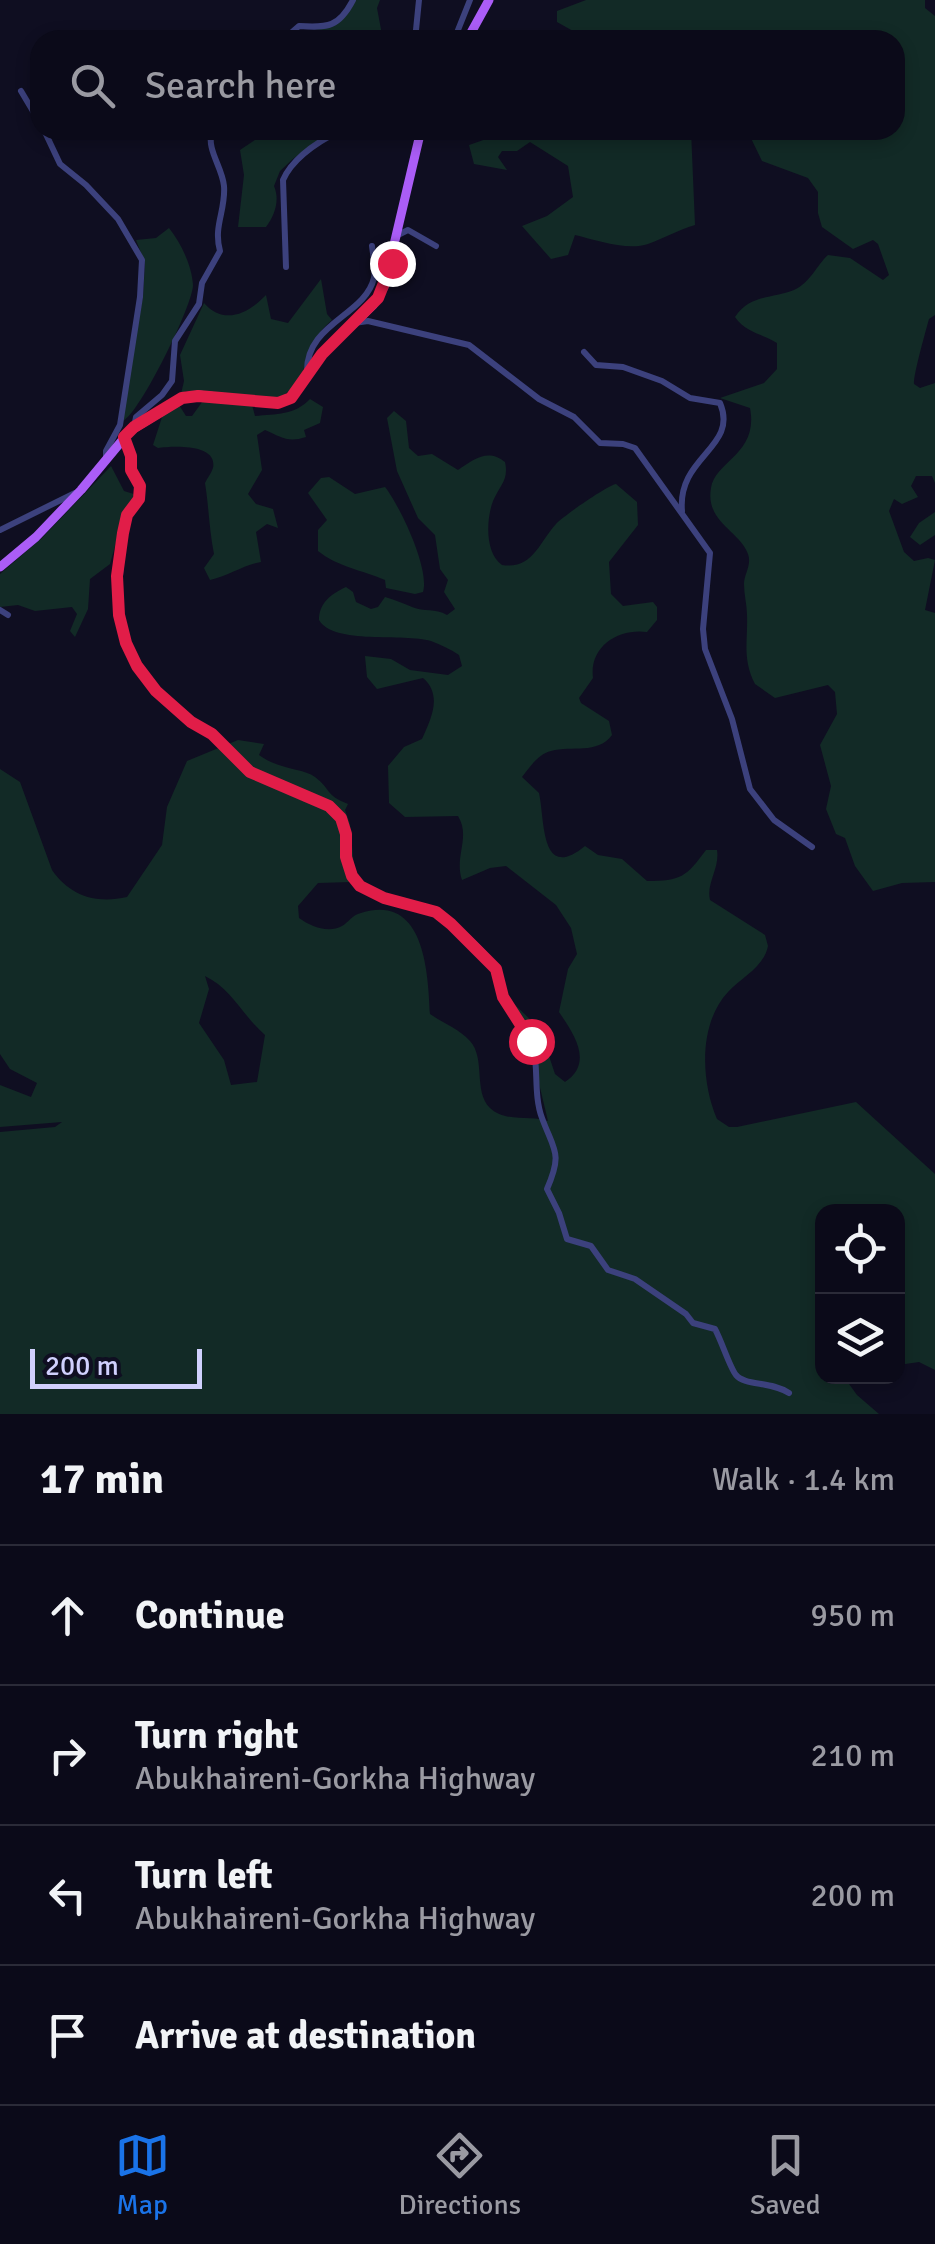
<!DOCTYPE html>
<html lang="en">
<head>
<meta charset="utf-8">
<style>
	:root { --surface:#0b0a19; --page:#141322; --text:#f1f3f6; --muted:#9a9aa2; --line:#2b2b38; --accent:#1a73e8 }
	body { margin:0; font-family:Signika,sans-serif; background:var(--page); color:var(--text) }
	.controls { position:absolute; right:30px; bottom:30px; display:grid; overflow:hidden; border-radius:20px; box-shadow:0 5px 15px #0003 }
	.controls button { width:90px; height:90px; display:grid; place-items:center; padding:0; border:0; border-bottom:2px solid var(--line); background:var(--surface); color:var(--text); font:50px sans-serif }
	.scale { position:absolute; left:30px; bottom:25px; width:172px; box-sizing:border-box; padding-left:10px; border:5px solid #d0d0fd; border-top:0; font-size:28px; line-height:35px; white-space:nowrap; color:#d0d0fd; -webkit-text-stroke:8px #0f0e21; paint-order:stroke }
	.stop { position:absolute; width:30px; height:30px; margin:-22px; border:8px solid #e11d48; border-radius:50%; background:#fff }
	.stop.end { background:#e11d48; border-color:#fff; box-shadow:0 2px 10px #0008 }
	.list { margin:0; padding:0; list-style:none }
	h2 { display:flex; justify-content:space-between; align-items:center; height:130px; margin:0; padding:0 40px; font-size:42px }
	h2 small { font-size:32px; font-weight:400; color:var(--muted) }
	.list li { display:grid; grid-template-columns:65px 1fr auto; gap:30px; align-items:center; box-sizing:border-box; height:140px; padding:0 40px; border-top:2px solid var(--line) }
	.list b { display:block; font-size:38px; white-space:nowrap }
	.list p { margin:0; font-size:32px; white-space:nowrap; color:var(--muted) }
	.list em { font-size:32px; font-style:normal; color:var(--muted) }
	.icon { flex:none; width:55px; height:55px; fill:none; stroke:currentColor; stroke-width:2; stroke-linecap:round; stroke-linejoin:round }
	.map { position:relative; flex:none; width:935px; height:1414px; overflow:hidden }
	.search { position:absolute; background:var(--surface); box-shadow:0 5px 15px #0003; left:30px; right:30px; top:30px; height:110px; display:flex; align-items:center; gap:25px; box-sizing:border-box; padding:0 35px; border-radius:30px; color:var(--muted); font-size:38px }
	.sheet { height:690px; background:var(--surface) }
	nav { display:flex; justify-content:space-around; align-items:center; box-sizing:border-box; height:140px; border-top:2px solid var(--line); background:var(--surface); font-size:28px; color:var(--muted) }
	nav a { display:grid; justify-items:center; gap:5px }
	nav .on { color:var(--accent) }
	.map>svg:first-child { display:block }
</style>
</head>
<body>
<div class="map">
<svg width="935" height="1414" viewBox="0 0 935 1414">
	<rect width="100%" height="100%" fill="#0f0e21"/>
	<g fill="#122a26" fill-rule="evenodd">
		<path d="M 351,0 L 380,0 L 377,8 L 383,40 L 305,40 L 305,30 C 332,30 339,24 351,0 Z"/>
		<path d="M 586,0 L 925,0 L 925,8 L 935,16 L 935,315 L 929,319 C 926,330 913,376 914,384 L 920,388 L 935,383 L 935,483 L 932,476 L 916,476 L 911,486 L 918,497 L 902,504 L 894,499 L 889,511 L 904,552 L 914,561 L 928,558 L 935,560 L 925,610 L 935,613 L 935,882 L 902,883 L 873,891 L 855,866 L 845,838 L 836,834 L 826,809 L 831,786 L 820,745 L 837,714 L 835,692 L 828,685 L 775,698 L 755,684 C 742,658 748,642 747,615 C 747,605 744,595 744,584 C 744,574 752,565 748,554 C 740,531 705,522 711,488 C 715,461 759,454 750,408 L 720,398 L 764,383 L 777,369 L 777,343 C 763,334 746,333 735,317 C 750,294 772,299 794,290 C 811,282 816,266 828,255 L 850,258 L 883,280 L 889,275 L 878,244 L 873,240 L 853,249 L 822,227 L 818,213 L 818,192 L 808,178 L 762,161 L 747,130 L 895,130 L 895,40 L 589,40 L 557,22 L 557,11 Z"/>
		<path d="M 270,130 L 337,130 L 294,158 L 280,171 L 274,186 C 280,200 275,215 266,227 L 238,227 L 244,175 L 240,150 Z"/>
		<path d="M 512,130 L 691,130 L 695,225 C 678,230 664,238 648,244 C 627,251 596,240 575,235 L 568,255 L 551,259 L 522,226 L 547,216 L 573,197 L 568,166 L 530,142 L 517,151 L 502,151 L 498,157 L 507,170 L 474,164 L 469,145 Z"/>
		<path d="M 169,228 C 181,243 192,266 193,285 C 193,305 140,413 123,421 L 128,373 L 143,297 L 145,263 L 136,240 L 156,238 Z"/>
		<path d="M 321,279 L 327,314 L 332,320 C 312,337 311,351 302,374 C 299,382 289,393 281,396 C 265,402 207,393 186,391 L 181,394 L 184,381 L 180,355 L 204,303 C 224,326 249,313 266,295 L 271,319 L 288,323 Z"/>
		<path d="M 205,398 L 252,405 L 255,416 C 276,414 295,415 310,399 L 323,407 L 320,423 L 304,430 L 306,437 C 288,443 281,437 265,430 L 257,435 L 262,470 L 248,494 L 256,504 L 273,509 L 278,528 L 267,524 L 256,532 L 261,562 C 243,565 229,576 210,580 L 204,568 L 214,554 C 209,529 209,508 205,483 C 207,478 211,474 213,468 C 218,443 172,446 158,448 L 153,445 L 163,414 L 179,405 L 186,416 L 192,416 Z"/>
		<path d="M 394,411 L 406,421 L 409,448 L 418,456 L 432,454 L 458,470 C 474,459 488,448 505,462 C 509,480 500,485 493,501 C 486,520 485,553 502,565 C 532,570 539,543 556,524 C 562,517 608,485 616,484 L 637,502 L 638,525 L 609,562 L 611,594 L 623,606 L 653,602 L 657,607 L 657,620 L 647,632 C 619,628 589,646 593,678 L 579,698 L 581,703 L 609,721 L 612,735 C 597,755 572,745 551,751 C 538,754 530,767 522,777 L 539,793 C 545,820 540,883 585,846 L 598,855 L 622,859 L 647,881 C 681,881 686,877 706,850 L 717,850 C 720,868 706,883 710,900 L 765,935 L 768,946 C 764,967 742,977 728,992 C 698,1024 701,1082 717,1119 L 729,1127 L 737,1127 L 856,1102 L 935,1174 L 935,1370 L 919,1362 L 898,1365 L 898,1212 L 822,1212 L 822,1376 L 844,1377 L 857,1395 L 879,1414 L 0,1414 L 0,1132 L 55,1127 L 62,1122 L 0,1127 L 0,1085 L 31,1097 L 37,1083 L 10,1069 L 0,1054 L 0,769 L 20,782 L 52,870 C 70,896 96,904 127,897 L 162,845 L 167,807 L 187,761 L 238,740 L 264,744 L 259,755 C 279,770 303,768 315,777 C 331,789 325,795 348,804 L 345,810 L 350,824 L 355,877 L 351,882 L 318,883 L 298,906 L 299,918 C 310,926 328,934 342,926 C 349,922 352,915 361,913 C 425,893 428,973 430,1014 C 443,1023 459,1029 470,1041 C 486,1059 473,1091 490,1108 C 505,1123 534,1115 548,1121 L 525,1025 L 508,998 L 540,1029 L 555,1074 L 565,1082 C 594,1063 574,1034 559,1012 L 568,969 L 577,954 L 571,928 L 556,905 L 506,866 L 490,868 L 462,880 C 454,857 471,837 458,816 L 405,817 L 389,803 L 388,766 L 404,747 L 422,739 C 431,719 443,695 423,678 L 377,689 L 367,677 L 365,656 L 391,659 L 410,670 L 448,675 L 462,666 L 459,655 C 450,649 441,645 431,641 C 404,633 333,645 319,620 C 319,603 331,594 346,587 L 353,592 L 356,602 L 371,609 L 378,607 L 385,597 C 395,600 403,603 412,607 C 424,612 435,608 447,615 L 455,609 L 444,592 L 448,580 L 440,569 L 435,535 L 418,518 L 397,471 L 387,418 ZM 205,976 C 232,989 242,1015 265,1035 L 257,1082 L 231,1085 L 224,1060 L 199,1023 L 209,989 Z"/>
		<path d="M 111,466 L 124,491 L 137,495 L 124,514 L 110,564 L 90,579 L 88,609 L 75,637 L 70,631 L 77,614 L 72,607 L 35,611 L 18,605 L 0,607 L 0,574 L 42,538 Z"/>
		<path d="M 329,477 L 355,494 L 385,487 C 400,506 430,569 423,592 L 415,594 L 386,588 L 385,580 C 362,570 338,567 318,551 L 318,530 L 327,520 L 308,493 L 321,478 Z"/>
		<path d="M 935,512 L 935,535 L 920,545 L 910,537 L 919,523 Z"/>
	</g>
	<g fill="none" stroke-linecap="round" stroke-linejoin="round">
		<g stroke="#3c417d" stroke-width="6">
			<path d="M 291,40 L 291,33 L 299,26 C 328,28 339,27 353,0"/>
			<path d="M 415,40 L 419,0"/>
			<path d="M 454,40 L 470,0"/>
			<path d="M 21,91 L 40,123"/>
			<path d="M 44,130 L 60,164 L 86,185 L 118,219 L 142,260 L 140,297 L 120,425 L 106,451 L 106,459"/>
			<path d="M 398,235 L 408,230 L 436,246"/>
			<path d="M 286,267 L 283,180 C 293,157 319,141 341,130"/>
			<path d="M 354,323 L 368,321 L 469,345 L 539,399 L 574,417 L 600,443 L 623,444 L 635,448 L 710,553 L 703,629 L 705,649 L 732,719 L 750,789 L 774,820 L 812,847"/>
			<path d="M 584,352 L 596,365 L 623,367 L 662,381 L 690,398 L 720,403 C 739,448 677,456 682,511"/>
			<path d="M 307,372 C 306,323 365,316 374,278 C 376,269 373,255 372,246"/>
			<path d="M 134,427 L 136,417 L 162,395 L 172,381 L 175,341 L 199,304 L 202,283 L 220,251 C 213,226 226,210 224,186 C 222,166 206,150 212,130"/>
			<path d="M 124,438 C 127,447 140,490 139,496 C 137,503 131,507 127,515 C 122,526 123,540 122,552 C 118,592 114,633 139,669 C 153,689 172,708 192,722 C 200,728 210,732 217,738 C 235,754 248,772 269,782 C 289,792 313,793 331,808 C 355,828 337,862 359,884 C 379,904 411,899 436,912 C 452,921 488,954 496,969 C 501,978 499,990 504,998 C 513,1016 529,1030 534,1050 C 538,1071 534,1097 542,1118 C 554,1151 563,1152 547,1189 L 559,1213 L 567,1239 L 591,1246 L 608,1270 L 635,1279 L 686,1314 L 693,1323 L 715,1329 C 722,1342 730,1368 736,1375 C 745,1386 771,1381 789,1393"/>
			<path d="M 0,530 L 75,493"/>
			<path d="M 0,610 L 8,615"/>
		</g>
		<g stroke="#ab5df7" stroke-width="9">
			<path d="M 467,40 L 489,0"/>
			<path d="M 0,567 L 36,537 L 81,490 L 130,431 L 182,399 L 198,395 L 278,403 L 291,398 L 322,354 L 373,305 L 384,287 L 421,130"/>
		</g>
	</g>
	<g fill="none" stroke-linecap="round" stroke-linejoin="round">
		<path stroke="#e11d48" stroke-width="12" d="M 392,263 L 378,298 L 322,354 L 291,398 L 278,403 L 198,396 L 182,398 L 134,427 L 124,437 L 131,456 L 131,470 L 140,486 L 139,499 L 127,515 L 123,533 L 117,576 L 119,615 L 126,643 L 137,666 L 156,691 L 191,722 L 212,734 L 250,772 L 329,806 L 341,818 L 346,834 L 346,857 L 352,876 L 360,886 L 384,898 L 436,912 L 451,924 L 496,969 L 503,997 L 531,1041"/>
	</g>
</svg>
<div class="controls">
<button><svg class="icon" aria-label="locate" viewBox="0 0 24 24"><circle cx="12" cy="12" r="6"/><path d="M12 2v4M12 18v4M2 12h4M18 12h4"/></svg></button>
<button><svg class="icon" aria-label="layers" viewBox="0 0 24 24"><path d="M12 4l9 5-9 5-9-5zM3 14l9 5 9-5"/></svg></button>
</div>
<div class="scale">200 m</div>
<div class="stop" style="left:531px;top:1041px"></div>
<div class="stop end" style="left:392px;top:263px"></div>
<div class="search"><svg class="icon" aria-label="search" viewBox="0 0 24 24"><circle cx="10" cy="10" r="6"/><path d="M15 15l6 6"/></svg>Search here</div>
</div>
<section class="sheet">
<h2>17 min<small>Walk · 1.4 km</small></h2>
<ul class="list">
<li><svg class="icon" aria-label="ahead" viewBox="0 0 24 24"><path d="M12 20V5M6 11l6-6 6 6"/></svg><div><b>Continue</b></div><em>950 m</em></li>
<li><svg class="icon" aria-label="right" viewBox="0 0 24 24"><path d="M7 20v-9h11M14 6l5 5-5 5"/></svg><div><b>Turn right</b><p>Abukhaireni-Gorkha Highway</p></div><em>210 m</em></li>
<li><svg class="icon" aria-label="left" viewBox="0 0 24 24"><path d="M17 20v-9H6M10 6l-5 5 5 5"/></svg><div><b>Turn left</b><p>Abukhaireni-Gorkha Highway</p></div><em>200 m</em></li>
<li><svg class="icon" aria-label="arrive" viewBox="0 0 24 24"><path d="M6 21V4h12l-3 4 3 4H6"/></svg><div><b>Arrive at destination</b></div></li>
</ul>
</section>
<nav>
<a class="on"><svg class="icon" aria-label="map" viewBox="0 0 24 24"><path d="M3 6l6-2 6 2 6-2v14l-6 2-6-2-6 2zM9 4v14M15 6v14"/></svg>Map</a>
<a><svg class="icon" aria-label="directions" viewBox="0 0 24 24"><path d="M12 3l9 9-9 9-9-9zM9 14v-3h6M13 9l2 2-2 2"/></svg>Directions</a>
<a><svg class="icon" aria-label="saved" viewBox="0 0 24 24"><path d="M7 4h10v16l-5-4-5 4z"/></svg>Saved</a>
</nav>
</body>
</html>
